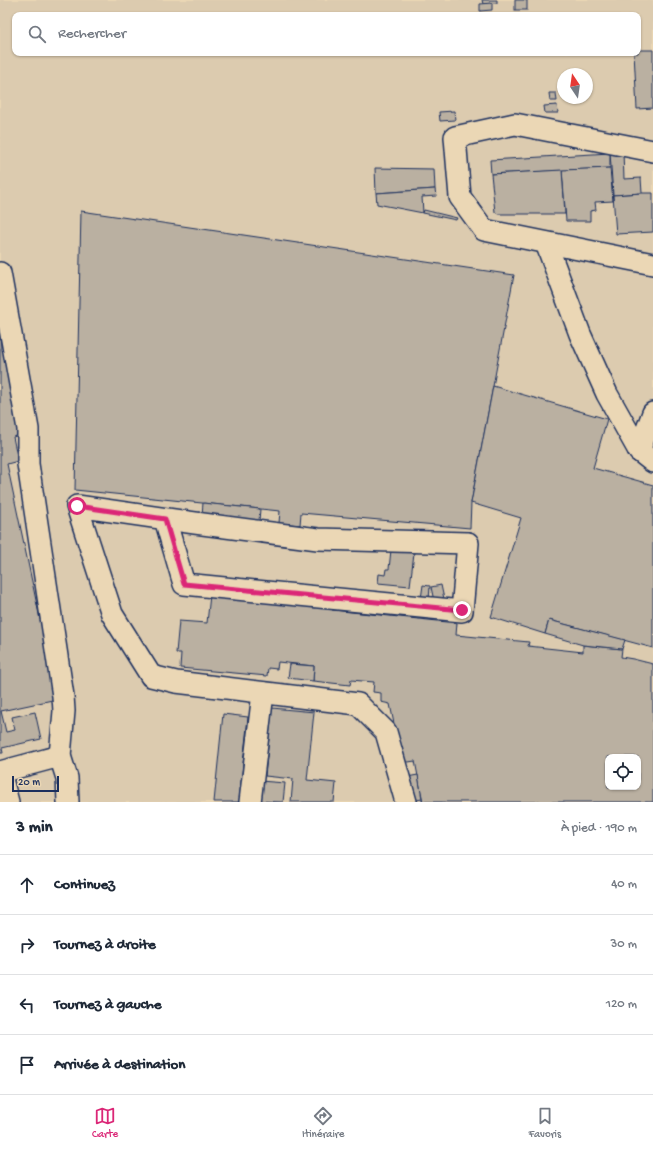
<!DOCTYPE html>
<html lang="fr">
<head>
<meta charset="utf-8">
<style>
	:root { --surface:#fff; --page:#f2f2f3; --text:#1f2937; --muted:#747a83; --line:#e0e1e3; --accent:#db2777 }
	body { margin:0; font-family:"Gochi Hand",sans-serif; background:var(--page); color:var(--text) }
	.controls { position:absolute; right:12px; bottom:12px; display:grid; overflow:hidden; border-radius:8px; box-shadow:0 1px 3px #0004 }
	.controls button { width:36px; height:36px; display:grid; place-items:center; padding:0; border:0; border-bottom:1px solid var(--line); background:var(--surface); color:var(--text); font:20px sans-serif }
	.compass { position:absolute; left:557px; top:68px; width:36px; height:36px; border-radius:50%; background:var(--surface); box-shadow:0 1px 3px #0004; rotate:347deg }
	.scale { position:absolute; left:12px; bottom:10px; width:47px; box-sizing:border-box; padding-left:4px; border:2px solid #1b2f5e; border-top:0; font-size:11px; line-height:14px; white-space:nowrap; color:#1b2f5e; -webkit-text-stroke:3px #ebd7b5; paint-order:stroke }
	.stop { position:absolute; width:12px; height:12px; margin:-9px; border:3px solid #db2777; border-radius:50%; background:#fff }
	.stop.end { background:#db2777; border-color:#fff; box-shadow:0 1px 4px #0008 }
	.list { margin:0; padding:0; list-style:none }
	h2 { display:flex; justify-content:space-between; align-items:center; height:52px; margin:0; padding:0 16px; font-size:17px }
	h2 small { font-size:13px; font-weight:400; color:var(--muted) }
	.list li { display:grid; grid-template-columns:26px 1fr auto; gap:12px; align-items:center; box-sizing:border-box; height:60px; padding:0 16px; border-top:1px solid var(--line) }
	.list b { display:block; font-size:15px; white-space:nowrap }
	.list em { font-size:13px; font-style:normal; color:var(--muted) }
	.icon { flex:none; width:22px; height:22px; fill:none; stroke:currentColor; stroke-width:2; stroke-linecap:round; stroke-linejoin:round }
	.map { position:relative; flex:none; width:653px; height:802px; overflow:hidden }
	.search { position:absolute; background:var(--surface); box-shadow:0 1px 3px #0004; left:12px; right:12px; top:12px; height:44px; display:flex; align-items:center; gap:10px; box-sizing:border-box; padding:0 14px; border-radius:8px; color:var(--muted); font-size:15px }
	.sheet { height:292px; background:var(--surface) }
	nav { display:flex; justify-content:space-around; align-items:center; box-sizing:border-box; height:56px; border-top:1px solid var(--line); background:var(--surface); font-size:11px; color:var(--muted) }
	nav a { display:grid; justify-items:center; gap:2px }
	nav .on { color:var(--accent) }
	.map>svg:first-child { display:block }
</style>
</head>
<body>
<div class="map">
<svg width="653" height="802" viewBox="0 0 653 802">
	<rect width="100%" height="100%" fill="#ebd7b5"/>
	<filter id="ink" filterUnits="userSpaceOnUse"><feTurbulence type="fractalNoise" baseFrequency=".025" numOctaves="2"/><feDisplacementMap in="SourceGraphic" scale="8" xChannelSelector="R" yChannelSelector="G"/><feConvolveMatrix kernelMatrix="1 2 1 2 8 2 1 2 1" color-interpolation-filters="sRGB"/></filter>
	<g filter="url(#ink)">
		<path fill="#dccbaf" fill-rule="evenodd" d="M 0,0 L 653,0 L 653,802 L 0,802 ZM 15,15 L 638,15 L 638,53 L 15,53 ZM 563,74 L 587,74 L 587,98 L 563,98 ZM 608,757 L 638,757 L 638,787 L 608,787 Z"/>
		<g fill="#bab0a1" stroke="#1b2f5e" fill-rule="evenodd">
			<path d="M 482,0 L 497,0 L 497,3 L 483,4 Z"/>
			<rect x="515" y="0" width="12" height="10"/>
			<path d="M 492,3 L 492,10 L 480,11 L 480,4 Z"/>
			<path d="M 638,50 L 653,50 L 653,108 L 637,109 L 634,53 L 638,53 Z"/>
			<path d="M 549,93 L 556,93 L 557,101 L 550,101 Z"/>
			<path d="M 557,105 L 558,113 L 545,113 L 544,106 Z"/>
			<path d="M 454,111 L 455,120 L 440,121 L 439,112 Z"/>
			<path d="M 623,152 L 624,179 L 641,178 L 642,193 L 613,195 L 610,153 Z"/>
			<path d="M 610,153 L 610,168 L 491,174 L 490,160 Z"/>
			<path d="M 375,168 L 434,169 L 435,189 L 376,193 Z"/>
			<path d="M 610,168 L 613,201 L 595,202 L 596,210 L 590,211 L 590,221 L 566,221 L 562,170 Z"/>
			<path d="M 562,170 L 565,214 L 498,214 L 495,212 L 491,174 Z"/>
			<path d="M 435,189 L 436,196 L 422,197 L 423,213 L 377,204 L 376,193 Z"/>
			<path d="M 642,193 L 653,193 L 653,232 L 616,234 L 613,195 Z"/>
			<path d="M 424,210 L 457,218 L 456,220 L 423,213 Z"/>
			<path d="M 81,211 L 514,275 L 471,503 L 470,528 L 301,513 L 300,525 L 279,523 L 280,511 L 75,490 Z"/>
			<path d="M 0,312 L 23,434 L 13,437 L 18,461 L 7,464 L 57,699 L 1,711 L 6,732 L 15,730 L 12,717 L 35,712 L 41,739 L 2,748 L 3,753 L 0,753 Z"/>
			<path d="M 493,386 L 607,419 L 593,468 L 653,485 L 653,648 L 549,620 L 545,634 L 491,617 L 521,518 L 471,503 Z"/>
			<path d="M 203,503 L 260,509 L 259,521 L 202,515 Z"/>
			<path d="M 391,550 L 414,553 L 410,586 L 378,583 L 379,574 L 385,575 L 386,569 L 389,569 Z"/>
			<path d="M 423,585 L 430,586 L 429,600 L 421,599 Z"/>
			<path d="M 441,585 L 444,599 L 434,601 L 431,587 Z"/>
			<path d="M 210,595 L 332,608 L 332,610 L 457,623 L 456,635 L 529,642 L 528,646 L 583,652 L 583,645 L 622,649 L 621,657 L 633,659 L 653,664 L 653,802 L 423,802 L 415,761 L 402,763 L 390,704 L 381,702 L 381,693 L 373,692 L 374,682 L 351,680 L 350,685 L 313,681 L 314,666 L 278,662 L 277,669 L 268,668 L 267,676 L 180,668 L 181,653 L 176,653 L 179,621 L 207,623 ZM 608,757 L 638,757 L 638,787 L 608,787 Z"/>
			<path d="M 549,620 L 625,640 L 622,649 L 583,645 L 545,634 Z"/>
			<path d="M 290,664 L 314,666 L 313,681 L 288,678 Z"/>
			<path d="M 272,708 L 314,712 L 307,780 L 336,783 L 334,802 L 291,802 L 293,779 L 265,776 Z"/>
			<path d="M 223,714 L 248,717 L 239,802 L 214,802 Z"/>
			<path d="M 418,775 L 422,799 L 411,801 L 407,777 Z"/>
			<path d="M 260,781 L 285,783 L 283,802 L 258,801 Z"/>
		</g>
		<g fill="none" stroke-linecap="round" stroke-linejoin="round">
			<g stroke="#1b2f5e" stroke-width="24">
				<g id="minor">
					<path d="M 653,151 L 515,124 L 455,137 L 460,197 L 484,230 L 653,264"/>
					<path d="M 546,243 L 580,334 L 607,394 L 639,451 L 653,462"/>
					<path d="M 0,273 L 28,429 L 28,464 L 63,696 L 64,711 L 60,756"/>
					<path d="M 639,451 L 653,413"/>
					<path d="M 165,519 L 184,584 L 462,611 L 468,543 L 318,539 L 195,523 L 77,506 L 112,614 L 151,676 L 176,682 L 358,704 L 386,732 L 406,802"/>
					<path d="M 0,772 L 60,756 L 67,778 L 68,802"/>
					<path d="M 0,772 L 8,802"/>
					<path d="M 250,802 L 263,693"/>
				</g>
			</g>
			<use href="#minor" stroke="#ebd7b5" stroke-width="21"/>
		</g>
	</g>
	<g fill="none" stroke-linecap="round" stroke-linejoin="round" filter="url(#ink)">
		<path stroke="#db2777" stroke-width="5" d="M 77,506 L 165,519 L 184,584 L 462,610"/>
	</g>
</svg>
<div class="controls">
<button><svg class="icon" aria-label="locate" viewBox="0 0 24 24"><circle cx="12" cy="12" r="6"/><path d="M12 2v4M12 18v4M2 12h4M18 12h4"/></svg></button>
</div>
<svg class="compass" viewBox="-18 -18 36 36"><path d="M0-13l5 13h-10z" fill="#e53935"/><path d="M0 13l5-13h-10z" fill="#747a83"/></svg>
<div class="scale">20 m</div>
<div class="stop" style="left:77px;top:506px"></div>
<div class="stop end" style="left:462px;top:610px"></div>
<div class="search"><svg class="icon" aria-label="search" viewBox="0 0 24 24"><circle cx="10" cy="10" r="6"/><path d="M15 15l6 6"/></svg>Rechercher</div>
</div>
<section class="sheet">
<h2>3 min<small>À pied · 190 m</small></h2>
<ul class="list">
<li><svg class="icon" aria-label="ahead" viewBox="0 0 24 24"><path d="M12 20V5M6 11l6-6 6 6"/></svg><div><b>Continuez</b></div><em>40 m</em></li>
<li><svg class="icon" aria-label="right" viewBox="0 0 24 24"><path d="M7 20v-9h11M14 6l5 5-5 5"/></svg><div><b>Tournez à droite</b></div><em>30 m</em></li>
<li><svg class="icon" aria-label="left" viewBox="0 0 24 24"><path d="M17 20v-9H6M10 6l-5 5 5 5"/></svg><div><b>Tournez à gauche</b></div><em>120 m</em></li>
<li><svg class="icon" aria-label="arrive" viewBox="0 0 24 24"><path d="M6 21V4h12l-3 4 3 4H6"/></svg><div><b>Arrivée à destination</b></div></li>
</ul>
</section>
<nav>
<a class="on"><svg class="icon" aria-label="map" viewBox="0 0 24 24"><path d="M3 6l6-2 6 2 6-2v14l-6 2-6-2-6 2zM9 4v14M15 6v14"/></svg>Carte</a>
<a><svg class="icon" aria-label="directions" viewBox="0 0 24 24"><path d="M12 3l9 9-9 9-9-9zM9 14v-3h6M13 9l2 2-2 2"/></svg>Itinéraire</a>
<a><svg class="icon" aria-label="saved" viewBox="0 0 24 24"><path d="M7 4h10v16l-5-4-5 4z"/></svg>Favoris</a>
</nav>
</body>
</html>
